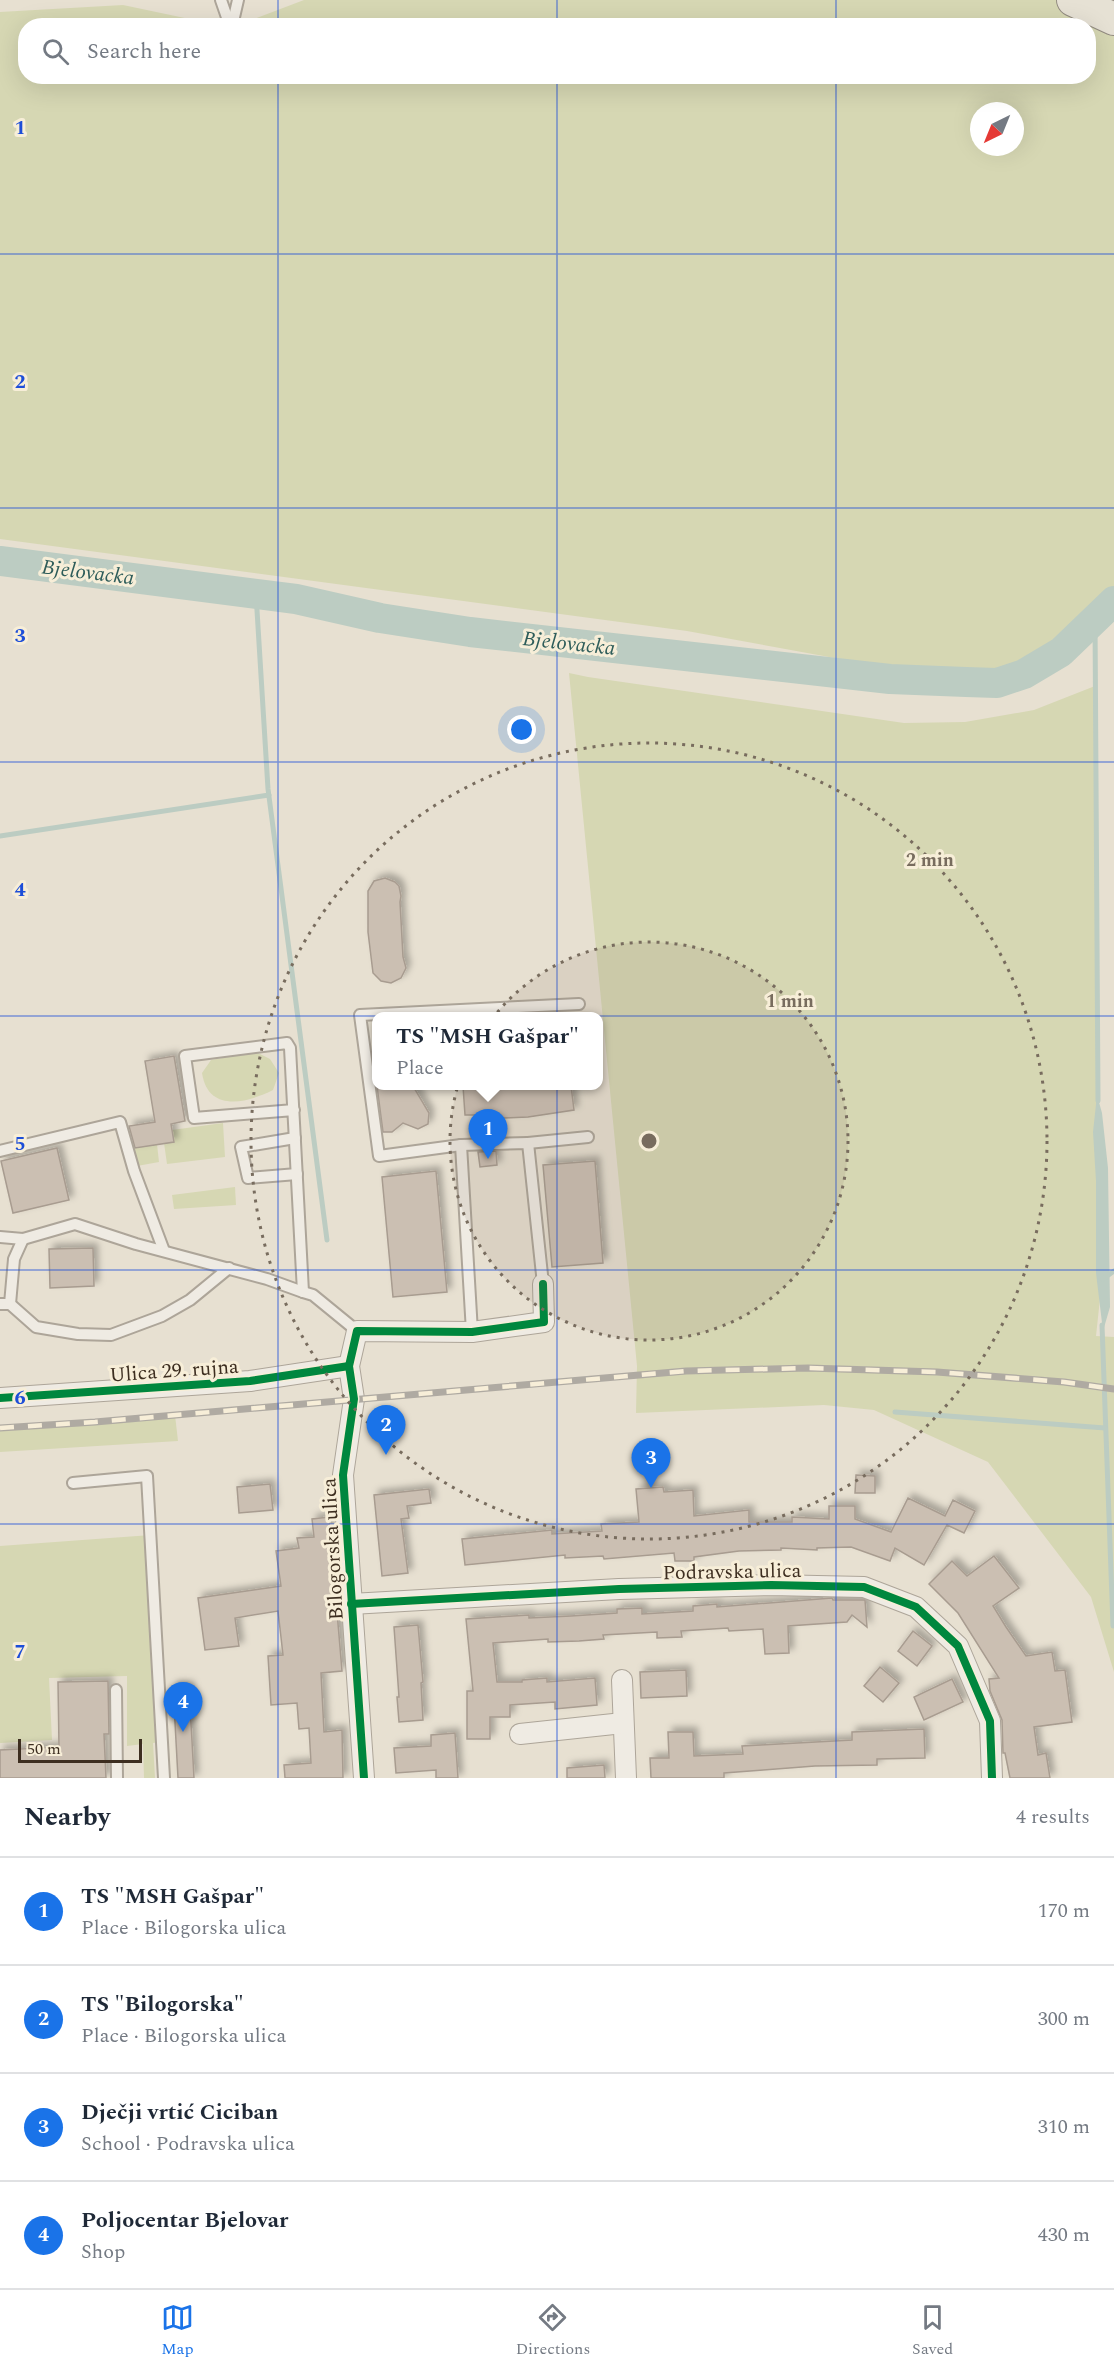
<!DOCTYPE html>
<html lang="en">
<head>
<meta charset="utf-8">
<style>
	:root { --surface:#fff; --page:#f6f6f7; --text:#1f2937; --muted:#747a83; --line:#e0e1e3; --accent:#1a73e8 }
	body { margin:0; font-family:Spectral,serif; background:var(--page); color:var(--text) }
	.compass { position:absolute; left:970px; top:102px; width:54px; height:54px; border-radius:50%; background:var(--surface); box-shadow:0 6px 24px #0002; rotate:223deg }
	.scale { position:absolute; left:18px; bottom:15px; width:124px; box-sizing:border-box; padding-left:6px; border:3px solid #3d2e20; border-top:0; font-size:16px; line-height:21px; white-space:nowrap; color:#3d2e20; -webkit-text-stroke:4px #f7eed8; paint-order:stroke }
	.you { position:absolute; left:522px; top:730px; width:21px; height:21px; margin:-15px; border:4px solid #fff; border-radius:50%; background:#1a73e8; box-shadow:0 0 0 9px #1a73e833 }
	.badge { display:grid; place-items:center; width:39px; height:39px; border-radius:50%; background:var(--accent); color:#fff; font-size:20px; font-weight:700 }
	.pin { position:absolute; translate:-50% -50px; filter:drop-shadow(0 2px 3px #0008) }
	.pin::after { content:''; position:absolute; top:32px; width:21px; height:18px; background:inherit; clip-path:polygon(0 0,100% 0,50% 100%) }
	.popup { position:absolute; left:372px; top:1012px; width:231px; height:78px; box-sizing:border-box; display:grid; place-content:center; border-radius:12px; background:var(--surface); filter:drop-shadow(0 2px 4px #0005); font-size:20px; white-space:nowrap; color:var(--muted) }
	.popup b { font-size:22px; color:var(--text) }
	.popup::after { content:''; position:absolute; left:50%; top:100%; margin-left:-12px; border:12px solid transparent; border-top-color:var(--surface) }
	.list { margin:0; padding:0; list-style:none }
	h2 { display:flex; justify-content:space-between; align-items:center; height:78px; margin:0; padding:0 24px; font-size:26px }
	h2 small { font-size:20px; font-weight:400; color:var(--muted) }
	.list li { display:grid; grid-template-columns:39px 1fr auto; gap:18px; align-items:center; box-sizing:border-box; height:108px; padding:0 24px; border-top:2px solid var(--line) }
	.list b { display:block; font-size:22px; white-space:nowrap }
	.list p { margin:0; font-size:20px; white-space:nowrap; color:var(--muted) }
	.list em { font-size:20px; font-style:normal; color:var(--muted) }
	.icon { flex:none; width:33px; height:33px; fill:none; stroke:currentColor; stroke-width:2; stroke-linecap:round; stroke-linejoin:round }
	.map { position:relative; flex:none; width:1114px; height:1778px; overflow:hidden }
	.search { position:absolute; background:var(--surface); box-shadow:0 6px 24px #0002; left:18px; right:18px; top:18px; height:66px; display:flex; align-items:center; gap:15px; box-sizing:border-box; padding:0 21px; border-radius:24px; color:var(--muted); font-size:22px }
	.sheet { height:510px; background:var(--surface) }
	nav { display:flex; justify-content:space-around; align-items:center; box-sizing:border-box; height:84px; border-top:2px solid var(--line); background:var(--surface); font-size:16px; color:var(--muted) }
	nav a { display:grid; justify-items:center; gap:3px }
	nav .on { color:var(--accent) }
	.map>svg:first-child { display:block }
</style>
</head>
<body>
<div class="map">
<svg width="1114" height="1778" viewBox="0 0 1114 1778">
	<defs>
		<filter id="shadow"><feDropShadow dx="4.5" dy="-4.5" stdDeviation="3" flood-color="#0004"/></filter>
	</defs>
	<rect width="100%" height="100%" fill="#e7e0d1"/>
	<g fill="#d6d7b3" fill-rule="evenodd">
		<path d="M 304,0 L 1114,0 L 1114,601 C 1081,634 1046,672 999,682 C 989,684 977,683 966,682 L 687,631 L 0,539 L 0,12 L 123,5 L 218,25 L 26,26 L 26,76 L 1088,76 L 1088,26 L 238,25 ZM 979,111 L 1015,111 L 1015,147 L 979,147 Z"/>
		<path d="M 569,673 L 588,677 L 904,723 L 965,722 L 1034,710 L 1095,686 L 1098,1122 L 1102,1280 L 1096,1336 L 1114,1337 L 1114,1672 L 1091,1597 L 988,1462 L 874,1410 L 824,1405 L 636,1413 L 637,1366 Z"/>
		<path d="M 256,1052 L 270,1059 L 279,1073 L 273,1090 C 247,1103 208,1113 202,1073 L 211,1060 Z"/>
		<path d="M 223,1123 L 225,1157 L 167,1164 L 164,1143 L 172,1130 Z"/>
		<path d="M 157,1144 L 159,1162 L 137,1166 L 134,1148 Z"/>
		<path d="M 235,1187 L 236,1205 L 174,1209 L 172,1195 Z"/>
		<path d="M 175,1415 L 178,1441 L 0,1452 L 0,1428 Z"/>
		<path d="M 151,1535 L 162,1742 L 153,1743 L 155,1778 L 144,1778 L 143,1744 L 127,1746 L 127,1676 L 49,1678 L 52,1740 L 0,1743 L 0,1546 Z"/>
	</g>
	<path fill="#bcccc2" d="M 1097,1095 L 1102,1113 L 1108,1168 L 1110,1307 L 1103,1331 L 1096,1273 L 1096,1181 L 1093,1132 Z"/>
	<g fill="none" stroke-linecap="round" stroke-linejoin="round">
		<g stroke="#bcccc2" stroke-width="5">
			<path d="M 256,594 L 268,789 L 327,1240"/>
			<path d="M 1095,620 L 1098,1101"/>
			<path d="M 0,836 L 269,795"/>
			<path d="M 1103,1279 L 1114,1271"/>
			<path d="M 1102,1325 L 1113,1626"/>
			<path d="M 895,1412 L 1105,1428"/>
		</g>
		<path stroke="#bcccc2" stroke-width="30" d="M 0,561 L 296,599 L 380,618 L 470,632 L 890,679 L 966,682 L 997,683 L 1024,674 L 1061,652 L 1114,601"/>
	</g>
	<g fill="#cbbfb2" stroke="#a89c90" stroke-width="1.5" filter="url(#shadow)">
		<path d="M 385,878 L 395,882 L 399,886 L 401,896 L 400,902 L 403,957 L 406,968 L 401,978 L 391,983 L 381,981 L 373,973 L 368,932 L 368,891 L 374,881 Z"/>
		<path d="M 174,1056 L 185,1121 L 171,1124 L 174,1142 L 135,1148 L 129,1126 L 155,1122 L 145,1061 Z"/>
		<path d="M 377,1086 L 413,1086 L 429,1113 L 428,1124 L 418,1129 L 403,1123 L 392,1132 L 383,1132 Z"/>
		<path d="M 463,1086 L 571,1086 L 574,1110 L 528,1117 L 479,1119 L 479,1115 L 465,1115 Z"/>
		<path d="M 57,1148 L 69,1200 L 13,1213 L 1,1161 Z"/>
		<path d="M 496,1151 L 497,1165 L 480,1167 L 478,1152 Z"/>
		<path d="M 595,1161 L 603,1263 L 552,1267 L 543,1165 Z"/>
		<path d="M 436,1171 L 447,1292 L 393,1297 L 382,1177 Z"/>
		<path d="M 93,1248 L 94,1286 L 50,1288 L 49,1249 Z"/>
		<path d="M 856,1475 L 875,1476 L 875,1493 L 855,1493 Z"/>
		<path d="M 270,1484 L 273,1510 L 239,1513 L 237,1487 Z"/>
		<path d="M 663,1487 L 664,1492 L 693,1490 L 694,1516 L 749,1510 L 749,1522 L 792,1522 L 792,1517 L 829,1519 L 829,1506 L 855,1506 L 855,1519 L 891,1532 L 908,1498 L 945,1516 L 953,1500 L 975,1511 L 964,1533 L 947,1525 L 924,1565 L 895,1548 L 890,1561 L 851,1547 L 817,1548 L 817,1550 L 781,1548 L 781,1550 L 739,1551 L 694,1557 L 694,1561 L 675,1561 L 674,1553 L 604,1559 L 603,1556 L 565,1558 L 565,1555 L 465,1565 L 462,1539 L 552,1530 L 552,1534 L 602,1531 L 601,1524 L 639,1522 L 636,1489 Z"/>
		<path d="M 429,1489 L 431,1503 L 407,1506 L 409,1518 L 401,1519 L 408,1573 L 382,1576 L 374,1495 Z"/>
		<path d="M 329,1517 L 342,1671 L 321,1673 L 324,1732 L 342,1730 L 343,1778 L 285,1778 L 284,1765 L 311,1763 L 309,1728 L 299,1729 L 297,1703 L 271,1705 L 268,1656 L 283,1655 L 278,1611 L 235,1618 L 239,1646 L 205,1650 L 198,1598 L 281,1586 L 276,1551 L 299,1548 L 297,1538 L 314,1537 L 312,1519 Z"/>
		<path d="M 994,1556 L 1019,1588 L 993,1606 L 1006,1627 L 1026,1656 L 1052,1652 L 1055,1671 L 1065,1670 L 1072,1722 L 1034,1727 L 1038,1755 L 1046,1753 L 1050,1778 L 1010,1778 L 1005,1753 L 1003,1753 L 1002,1720 L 990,1691 L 989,1679 L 999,1678 L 958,1613 L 929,1584 L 952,1561 L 967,1576 Z"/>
		<path d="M 832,1598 L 833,1600 L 865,1600 L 867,1627 L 852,1615 L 847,1622 L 788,1626 L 789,1653 L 765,1654 L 763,1629 L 729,1631 L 728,1628 L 681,1631 L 682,1637 L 657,1638 L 657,1632 L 603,1635 L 604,1639 L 579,1641 L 548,1642 L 548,1639 L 493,1643 L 497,1682 L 522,1682 L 522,1680 L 547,1678 L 547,1682 L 595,1678 L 597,1705 L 555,1709 L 555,1702 L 510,1705 L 510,1717 L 490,1717 L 490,1739 L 467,1739 L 467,1691 L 473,1691 L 466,1619 L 529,1615 L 529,1618 L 571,1616 L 617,1613 L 617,1609 L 642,1608 L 642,1614 L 693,1611 L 693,1606 L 717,1604 L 717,1607 Z"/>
		<path d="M 418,1625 L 423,1682 L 421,1683 L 423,1720 L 399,1722 L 397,1697 L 399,1697 L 394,1627 Z"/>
		<path d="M 913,1631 L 932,1646 L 917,1666 L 898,1651 Z"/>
		<path d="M 880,1667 L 899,1683 L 883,1702 L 864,1686 Z"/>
		<path d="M 686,1670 L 687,1696 L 641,1698 L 640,1672 Z"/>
		<path d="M 952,1679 L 963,1702 L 924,1720 L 914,1697 Z"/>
		<path d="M 108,1681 L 109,1734 L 104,1734 L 106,1778 L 0,1778 L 0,1750 L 59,1747 L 58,1682 Z"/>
		<path d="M 173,1686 L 189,1686 L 194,1778 L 178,1778 Z"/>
		<path d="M 924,1729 L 925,1758 L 877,1759 L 877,1765 L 815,1766 L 724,1773 L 724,1778 L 651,1778 L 650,1758 L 669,1758 L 668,1732 L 693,1732 L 694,1756 L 743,1754 L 742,1746 L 852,1740 L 852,1732 Z"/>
		<path d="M 455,1733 L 458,1778 L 436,1778 L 436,1770 L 396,1773 L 394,1748 L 431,1746 L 431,1735 Z"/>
		<path d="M 604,1765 L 605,1778 L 567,1778 L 567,1768 Z"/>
	</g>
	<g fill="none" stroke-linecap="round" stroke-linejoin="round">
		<g stroke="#ada599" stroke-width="14">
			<g id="lane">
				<path d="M 221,0 L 230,26"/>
				<path d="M 232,26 L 238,0"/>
				<path d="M 294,1110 L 194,1118 L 185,1056 L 287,1043 L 290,1048 L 303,1292"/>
				<path d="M 295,1138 L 241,1147 L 248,1178 L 297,1174"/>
				<path d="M 528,1143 L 588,1137"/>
				<path d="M 461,1145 L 528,1143 L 543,1284"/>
				<path d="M 0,1151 L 120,1122 L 134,1171 L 164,1251"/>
				<path d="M 0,1237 L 23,1239 L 75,1224 L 136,1244 L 267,1279 L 303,1292 L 313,1295 L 357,1331"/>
				<path d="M 0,1304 L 10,1304 L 36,1327 L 78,1334 L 111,1335 L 162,1316 L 190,1300 L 229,1268"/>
				<path d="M 10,1304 L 14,1259 L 23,1239"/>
				<path d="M 472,1332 L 461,1145 L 379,1156 L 360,1015 L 579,1004"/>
				<path d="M 73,1483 L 147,1476 L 164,1778"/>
				<path d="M 116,1690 L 117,1778"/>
			</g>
		</g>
		<g stroke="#ada599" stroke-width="22">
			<g id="street">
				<path d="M 0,1398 L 250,1381 L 349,1366"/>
				<path d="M 351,1604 L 619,1589 L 771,1585 L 864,1587 L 916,1607 L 958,1646 L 990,1721 L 992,1778"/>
				<path d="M 622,1680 L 626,1778"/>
				<path d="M 520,1734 L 623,1723"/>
				<path d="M 364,1778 L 343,1475 L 354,1399 L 349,1366 L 357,1331 L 472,1332 L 544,1322 L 543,1284"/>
			</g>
		</g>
		<g stroke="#928b80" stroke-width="34">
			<path id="primary" d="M 1073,0 L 1114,19"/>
		</g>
		<use href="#lane" stroke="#efebe3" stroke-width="10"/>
		<use href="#street" stroke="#efebe3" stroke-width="20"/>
		<use href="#primary" stroke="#e6e1d4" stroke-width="32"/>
		<g stroke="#afaaa2" stroke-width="7">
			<path id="rail" d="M 0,1428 L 95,1422 L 686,1371 L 808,1368 L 937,1372 L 1064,1382 L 1114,1389"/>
		</g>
		<use href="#rail" stroke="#f7eed8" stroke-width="4.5" stroke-dasharray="14" stroke-linecap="butt"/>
		<g stroke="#f7eed8" stroke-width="11">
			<g id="cycleway">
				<path d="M 0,1398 L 250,1381 L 349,1366"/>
				<path d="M 351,1604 L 619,1589 L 771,1585 L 864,1587 L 916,1607 L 958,1646 L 990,1721 L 992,1778"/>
				<path d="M 364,1778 L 343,1475 L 354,1399 L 349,1366 L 357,1331 L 472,1332 L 544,1322 L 543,1284"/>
			</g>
		</g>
		<use href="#cycleway" stroke="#00873e" stroke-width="8"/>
	</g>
	<path fill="none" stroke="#1d4ed8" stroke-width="1.5" stroke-opacity="0.55" d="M 278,0 L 278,26M 557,0 L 557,26M 836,0 L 836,26M 278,76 L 278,1778M 557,76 L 557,1778M 836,76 L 836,1778M 0,254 L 1114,254M 0,508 L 1114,508M 0,762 L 1114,762M 0,1016 L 1114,1016M 0,1270 L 1114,1270M 0,1524 L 1114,1524"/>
	<circle cx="649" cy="1141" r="199" fill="#786c5e" fill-opacity=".12"/>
	<g fill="none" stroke="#786c5e" stroke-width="3" stroke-dasharray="3 6">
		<circle cx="649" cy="1141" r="199"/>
		<circle cx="649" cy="1141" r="398"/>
	</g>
	<g text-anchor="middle" stroke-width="6" stroke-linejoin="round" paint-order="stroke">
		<g font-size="20" fill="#3d2e20" stroke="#f7eed8">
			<text transform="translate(174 1370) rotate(-4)" y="7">Ulica 29. rujna</text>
			<text transform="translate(332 1549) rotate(-93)" y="7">Bilogorska ulica</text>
			<text transform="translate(732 1571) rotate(-1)" y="7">Podravska ulica</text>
		</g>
		<g font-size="21" font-style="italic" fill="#2f5d5a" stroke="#f7eed8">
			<text transform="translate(88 572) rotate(7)" y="7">Bjelovacka</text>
			<text transform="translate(569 643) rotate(6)" y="7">Bjelovacka</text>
		</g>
	</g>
	<g font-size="20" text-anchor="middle" font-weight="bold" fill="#1d4ed8" stroke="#f7eed8" stroke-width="6" stroke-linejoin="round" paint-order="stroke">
		<text x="20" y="134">1</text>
		<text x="20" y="388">2</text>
		<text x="20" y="642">3</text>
		<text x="20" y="896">4</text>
		<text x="20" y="1150">5</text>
		<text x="20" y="1404">6</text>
		<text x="20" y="1658">7</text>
	</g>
	<circle cx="649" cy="1141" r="9" fill="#786c5e" stroke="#f7eed8" stroke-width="3"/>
	<g font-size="18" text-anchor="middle" font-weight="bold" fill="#786c5e" stroke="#f7eed8" stroke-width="6" stroke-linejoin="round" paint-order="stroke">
		<text x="930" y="866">2 min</text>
		<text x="790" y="1007">1 min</text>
	</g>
</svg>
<svg class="compass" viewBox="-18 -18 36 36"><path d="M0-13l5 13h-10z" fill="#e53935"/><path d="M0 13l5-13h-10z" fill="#747a83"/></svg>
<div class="scale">50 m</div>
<div class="you"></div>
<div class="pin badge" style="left:488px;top:1159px">1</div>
<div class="popup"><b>TS &quot;MSH Gašpar&quot;</b>Place</div>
<div class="pin badge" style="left:386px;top:1455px">2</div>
<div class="pin badge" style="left:651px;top:1488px">3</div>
<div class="pin badge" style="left:183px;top:1732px">4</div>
<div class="search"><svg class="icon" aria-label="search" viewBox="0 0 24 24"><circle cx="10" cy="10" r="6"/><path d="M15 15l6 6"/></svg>Search here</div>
</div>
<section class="sheet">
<h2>Nearby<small>4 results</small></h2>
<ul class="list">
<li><span class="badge">1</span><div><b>TS &quot;MSH Gašpar&quot;</b><p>Place · Bilogorska ulica</p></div><em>170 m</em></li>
<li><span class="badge">2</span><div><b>TS &quot;Bilogorska&quot;</b><p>Place · Bilogorska ulica</p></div><em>300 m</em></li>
<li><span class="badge">3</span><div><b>Dječji vrtić Ciciban</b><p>School · Podravska ulica</p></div><em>310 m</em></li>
<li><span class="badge">4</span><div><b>Poljocentar Bjelovar</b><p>Shop</p></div><em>430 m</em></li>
</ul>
</section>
<nav>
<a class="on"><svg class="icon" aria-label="map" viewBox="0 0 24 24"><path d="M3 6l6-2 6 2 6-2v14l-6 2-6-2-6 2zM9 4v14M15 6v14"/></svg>Map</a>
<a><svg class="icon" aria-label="directions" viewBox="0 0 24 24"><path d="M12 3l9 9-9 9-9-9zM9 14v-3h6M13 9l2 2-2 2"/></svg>Directions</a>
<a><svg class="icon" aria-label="saved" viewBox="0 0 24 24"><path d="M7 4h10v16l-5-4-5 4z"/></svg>Saved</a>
</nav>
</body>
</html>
